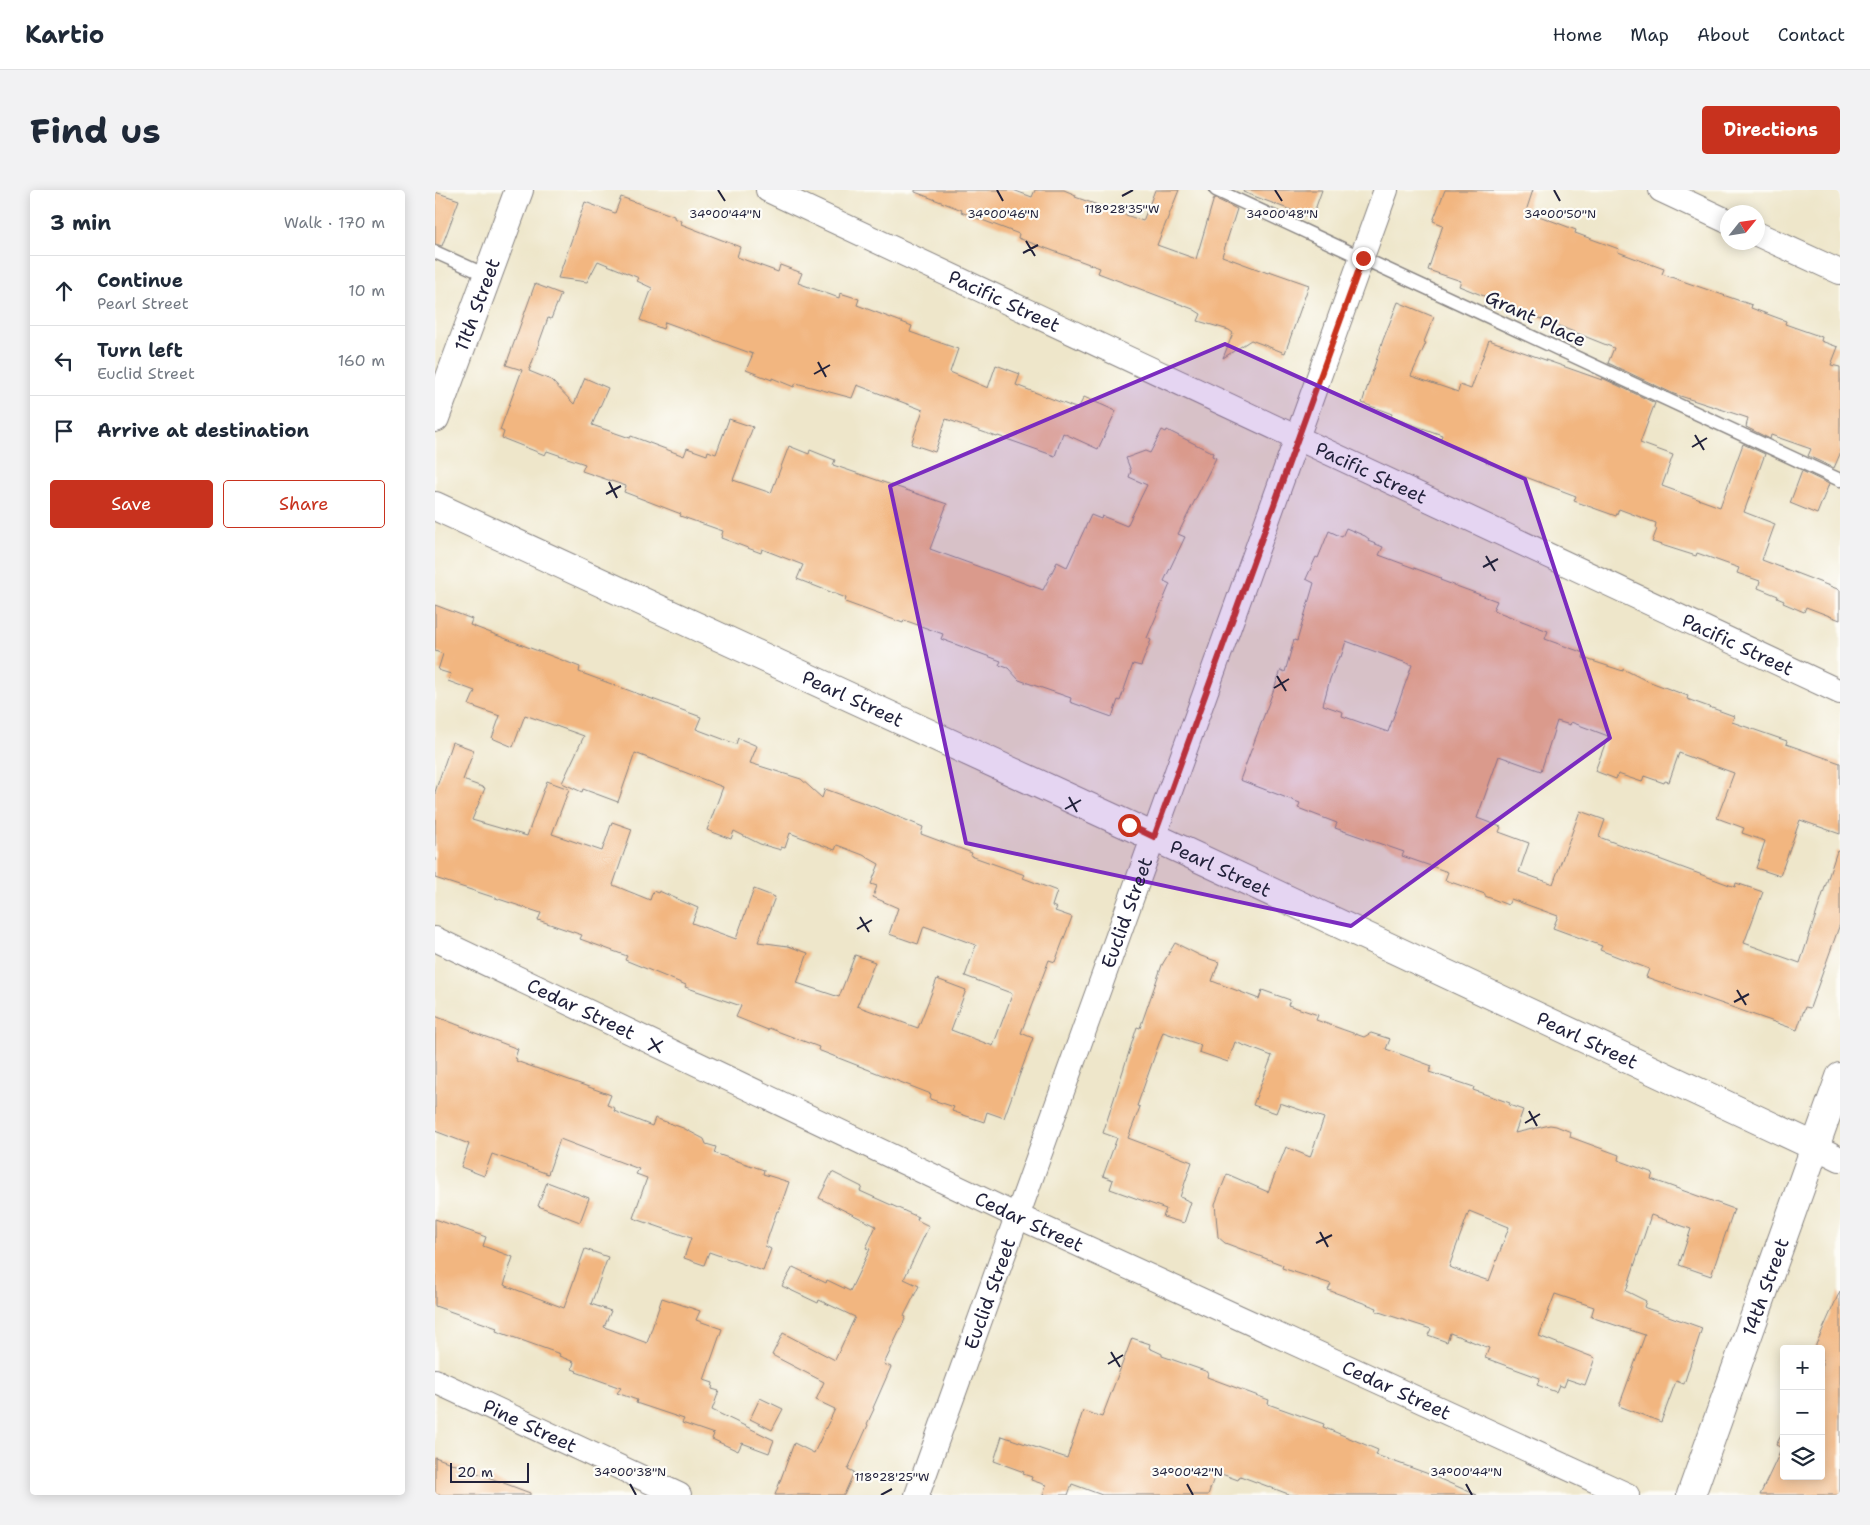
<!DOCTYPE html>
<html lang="en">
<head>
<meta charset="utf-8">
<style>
	:root { --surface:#fff; --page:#f2f2f3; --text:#1f2937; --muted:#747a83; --line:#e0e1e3; --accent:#c8321e }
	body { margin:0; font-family:"Shantell Sans",sans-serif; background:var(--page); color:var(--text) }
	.controls { position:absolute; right:15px; bottom:15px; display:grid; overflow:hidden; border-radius:5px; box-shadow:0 2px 12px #0003 }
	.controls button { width:45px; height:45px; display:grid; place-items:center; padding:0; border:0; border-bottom:1px solid var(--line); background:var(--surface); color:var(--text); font:25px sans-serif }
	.compass { position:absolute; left:1285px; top:15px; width:45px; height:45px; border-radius:50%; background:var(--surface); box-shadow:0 2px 12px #0003; rotate:60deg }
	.scale { position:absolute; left:15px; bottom:12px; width:79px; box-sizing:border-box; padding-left:5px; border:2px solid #22223b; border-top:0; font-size:14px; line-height:18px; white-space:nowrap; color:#22223b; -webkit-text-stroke:4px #fdfcf7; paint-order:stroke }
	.stop { position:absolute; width:15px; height:15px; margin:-11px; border:4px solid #c8321e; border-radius:50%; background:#fff }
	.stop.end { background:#c8321e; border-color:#fff; box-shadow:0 1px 5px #0008 }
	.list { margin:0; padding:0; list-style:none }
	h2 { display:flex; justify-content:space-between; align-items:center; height:65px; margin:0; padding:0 20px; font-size:21px }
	h2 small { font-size:16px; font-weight:400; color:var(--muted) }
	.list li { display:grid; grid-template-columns:32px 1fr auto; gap:15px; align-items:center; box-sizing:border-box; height:70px; padding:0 20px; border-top:1px solid var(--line) }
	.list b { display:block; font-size:19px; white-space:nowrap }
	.list p { margin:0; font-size:16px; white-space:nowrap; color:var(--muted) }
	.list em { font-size:16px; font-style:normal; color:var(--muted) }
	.actions { display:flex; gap:10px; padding:15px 20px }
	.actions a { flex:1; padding:11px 0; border:1px solid var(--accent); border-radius:5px; text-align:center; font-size:18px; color:var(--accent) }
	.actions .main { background:var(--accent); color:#fff }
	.icon { flex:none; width:28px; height:28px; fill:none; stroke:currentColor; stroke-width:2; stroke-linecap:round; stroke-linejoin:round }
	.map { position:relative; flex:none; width:1405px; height:1305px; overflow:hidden; border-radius:5px }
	header { display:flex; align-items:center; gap:30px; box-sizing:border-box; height:70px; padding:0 25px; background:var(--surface); border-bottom:1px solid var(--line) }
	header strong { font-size:24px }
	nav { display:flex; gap:28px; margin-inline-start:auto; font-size:18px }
	.intro { display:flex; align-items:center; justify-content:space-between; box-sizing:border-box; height:120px; padding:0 30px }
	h1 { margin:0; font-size:35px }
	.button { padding:12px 22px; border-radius:5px; background:var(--accent); color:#fff; font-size:18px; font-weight:700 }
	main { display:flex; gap:30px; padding:0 30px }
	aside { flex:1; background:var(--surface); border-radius:5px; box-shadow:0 2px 12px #0003 }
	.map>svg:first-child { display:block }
</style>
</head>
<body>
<header>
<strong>Kartio</strong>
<nav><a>Home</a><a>Map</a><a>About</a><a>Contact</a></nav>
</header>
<div class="intro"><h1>Find us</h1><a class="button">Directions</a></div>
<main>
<aside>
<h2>3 min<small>Walk · 170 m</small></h2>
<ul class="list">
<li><svg class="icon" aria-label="ahead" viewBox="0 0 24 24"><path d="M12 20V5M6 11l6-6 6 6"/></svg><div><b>Continue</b><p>Pearl Street</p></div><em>10 m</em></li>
<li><svg class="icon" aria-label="left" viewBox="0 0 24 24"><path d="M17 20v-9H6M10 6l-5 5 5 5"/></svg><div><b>Turn left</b><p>Euclid Street</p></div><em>160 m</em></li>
<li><svg class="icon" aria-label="arrive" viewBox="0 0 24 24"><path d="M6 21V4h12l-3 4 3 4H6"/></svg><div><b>Arrive at destination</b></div></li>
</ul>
<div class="actions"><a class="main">Save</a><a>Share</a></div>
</aside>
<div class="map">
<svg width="1405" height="1305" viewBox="0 0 1405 1305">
	<rect width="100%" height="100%" fill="#fdfcf7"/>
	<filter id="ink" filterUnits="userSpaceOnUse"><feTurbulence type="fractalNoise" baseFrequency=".02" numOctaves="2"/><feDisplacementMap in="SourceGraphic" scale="10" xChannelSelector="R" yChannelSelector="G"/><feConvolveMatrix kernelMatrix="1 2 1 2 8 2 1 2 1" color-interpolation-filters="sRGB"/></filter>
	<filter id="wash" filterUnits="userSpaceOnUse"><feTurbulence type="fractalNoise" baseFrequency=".0096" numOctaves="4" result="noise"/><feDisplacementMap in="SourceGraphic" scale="20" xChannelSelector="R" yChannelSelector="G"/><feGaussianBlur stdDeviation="1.12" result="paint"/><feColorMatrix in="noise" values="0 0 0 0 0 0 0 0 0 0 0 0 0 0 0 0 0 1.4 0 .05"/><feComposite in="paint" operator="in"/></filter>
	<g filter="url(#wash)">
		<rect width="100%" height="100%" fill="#eee6ca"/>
		<g id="blocks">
			<g fill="#f2b680" fill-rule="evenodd">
				<path d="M 480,0 L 578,0 L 597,7 L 600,0 L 629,0 L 641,5 L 640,7 L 708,31 L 720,0 L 744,0 L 722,55 L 761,69 L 779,8 L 802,19 L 787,66 L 833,83 L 834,81 L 874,95 L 850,163 L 816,150 L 788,168 L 798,143 L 794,140 L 763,131 L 766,124 L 758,119 L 663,83 L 665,78 L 583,48 L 584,44 L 526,22 L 527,20 L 480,2 Z"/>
				<path d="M 809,0 L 887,0 L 877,28 L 808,2 Z"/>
				<path d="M 1010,0 L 1098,0 L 1091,21 L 1141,40 L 1140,43 L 1184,59 L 1183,62 L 1229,79 L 1227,84 L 1317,115 L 1316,118 L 1351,131 L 1350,134 L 1387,147 L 1386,151 L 1403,157 L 1396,175 L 1405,177 L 1405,264 L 1399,278 L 1373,266 L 1376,259 L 1336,245 L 1335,249 L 1311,237 L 1313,228 L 1239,204 L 1173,173 L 1179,158 L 1024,96 L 1026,91 L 993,80 L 1008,35 L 998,31 Z"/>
				<path d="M 0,2 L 24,10 L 7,56 L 0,54 Z"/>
				<path d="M 186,7 L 239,26 L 239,28 L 247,31 L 246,34 L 305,57 L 302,67 L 343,82 L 345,75 L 367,83 L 363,93 L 404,108 L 405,103 L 424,109 L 422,115 L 477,136 L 475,142 L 523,159 L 515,182 L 553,198 L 561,175 L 585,184 L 581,195 L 643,219 L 649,207 L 681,221 L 663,259 L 628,243 L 620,266 L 563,246 L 562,247 L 511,229 L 500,262 L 476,254 L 488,220 L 422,195 L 417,208 L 361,193 L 359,197 L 337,188 L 337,190 L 311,180 L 318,164 L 230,132 L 228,139 L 205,130 L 217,98 L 202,91 L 204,88 L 163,71 L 152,92 L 123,88 L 150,12 L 180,23 Z"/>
				<path d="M 100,94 L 126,104 L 116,129 L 113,128 L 94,181 L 116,190 L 139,214 L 150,188 L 173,198 L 157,235 L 195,248 L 196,246 L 249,266 L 252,258 L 272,265 L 273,261 L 281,264 L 294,229 L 318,237 L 298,290 L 336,303 L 354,256 L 374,264 L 375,260 L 400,270 L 398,275 L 512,314 L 495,359 L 608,400 L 622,372 L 632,377 L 656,325 L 666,329 L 667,326 L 692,336 L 712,295 L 694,287 L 696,281 L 691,268 L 710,261 L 715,263 L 727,240 L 731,242 L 732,240 L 778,263 L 777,266 L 781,268 L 743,344 L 750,347 L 729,391 L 735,394 L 712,448 L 716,450 L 706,476 L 698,474 L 685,511 L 683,510 L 677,527 L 635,512 L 636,508 L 584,490 L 573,478 L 564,475 L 566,471 L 506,449 L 508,444 L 469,430 L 468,433 L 410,412 L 411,408 L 362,389 L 368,375 L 327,359 L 326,363 L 286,348 L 288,341 L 245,326 L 246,324 L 189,302 L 191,296 L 147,281 L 150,274 L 112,261 L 110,265 L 67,248 L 69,242 L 65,240 L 87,180 L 71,175 Z"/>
				<path d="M 963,112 L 999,127 L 989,152 L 991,153 L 976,186 L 1023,202 L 1025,195 L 1036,199 L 1054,150 L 1167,190 L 1167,188 L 1220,213 L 1205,253 L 1238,265 L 1227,296 L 1285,317 L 1308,254 L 1330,264 L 1309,322 L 1340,334 L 1327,370 L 1405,400 L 1405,430 L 1371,417 L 1369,422 L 1348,413 L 1349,411 L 1342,408 L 1343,406 L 1323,398 L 1325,391 L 1302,383 L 1304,378 L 1262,363 L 1261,366 L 1217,352 L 1222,339 L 1220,338 L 1221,333 L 1184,319 L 1181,326 L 1139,311 L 1141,306 L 1051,272 L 1052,269 L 1005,251 L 1007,245 L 956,227 L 957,224 L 927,213 L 948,150 Z"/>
				<path d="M 1367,281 L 1394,294 L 1382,324 L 1355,313 Z"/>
				<path d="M 911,338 L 930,346 L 934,349 L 933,351 L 948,357 L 944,365 L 1006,388 L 1005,390 L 1062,411 L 1058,420 L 1113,441 L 1110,449 L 1149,463 L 1148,468 L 1188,481 L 1188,479 L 1210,490 L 1253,506 L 1252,509 L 1299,526 L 1297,532 L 1352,551 L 1351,554 L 1405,573 L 1405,644 L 1365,630 L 1345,686 L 1321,678 L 1330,651 L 1307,643 L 1309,638 L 1282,628 L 1299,583 L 1244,563 L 1234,592 L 1230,591 L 1229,593 L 1209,586 L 1207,592 L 1183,584 L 1181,589 L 1160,581 L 1173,546 L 1136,532 L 1135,535 L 1122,531 L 1106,581 L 1064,566 L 1042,628 L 1066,637 L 1064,642 L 1094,653 L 1084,682 L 1118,694 L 1145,621 L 1170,630 L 1164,647 L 1300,697 L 1301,693 L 1328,702 L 1309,753 L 1365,773 L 1402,661 L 1405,662 L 1405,734 L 1375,818 L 1370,817 L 1362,840 L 1211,787 L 1214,779 L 1165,760 L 1167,756 L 1118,738 L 1123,726 L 1076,709 L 1073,715 L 1050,706 L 1050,704 L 1010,690 L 1013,682 L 967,666 L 969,662 L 900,638 L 902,633 L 863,618 L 865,613 L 805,590 L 846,480 L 850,482 L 859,450 L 862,451 L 879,393 L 871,389 L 881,367 L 883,368 L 894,341 L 907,347 ZM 911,451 L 977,475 L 953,542 L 907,526 L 908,522 L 888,515 L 895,489 L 904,467 L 906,467 Z"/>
				<path d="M 0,415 L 37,429 L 35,435 L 145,477 L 144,482 L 266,527 L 261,539 L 301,554 L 303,548 L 322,556 L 315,573 L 366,589 L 387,608 L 390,599 L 432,614 L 488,637 L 486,644 L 537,663 L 536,666 L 590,685 L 588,688 L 622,701 L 617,716 L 622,718 L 620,721 L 637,727 L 620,772 L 614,770 L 586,843 L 598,848 L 569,928 L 552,922 L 549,932 L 517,921 L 519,917 L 495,909 L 496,904 L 383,860 L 384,857 L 334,838 L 333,840 L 301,827 L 306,816 L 250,797 L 251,795 L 190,770 L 192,766 L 145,749 L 147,745 L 103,730 L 106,723 L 0,688 L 0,602 L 17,552 L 39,560 L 28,590 L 50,598 L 37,630 L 92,646 L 112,591 L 134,599 L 117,644 L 167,661 L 177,632 L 197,639 L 178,695 L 215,710 L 218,701 L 223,703 L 224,701 L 263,718 L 257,733 L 301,749 L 319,699 L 340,707 L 323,752 L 353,756 L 373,763 L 362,793 L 404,807 L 420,765 L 440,772 L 422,816 L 483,838 L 502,789 L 531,800 L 516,840 L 558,856 L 577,805 L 576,803 L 530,786 L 541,755 L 489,736 L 483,754 L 454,744 L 463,718 L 438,707 L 442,696 L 436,694 L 444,674 L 428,665 L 402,655 L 400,660 L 355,643 L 350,658 L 346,657 L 346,660 L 325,654 L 299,641 L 296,649 L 272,640 L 288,597 L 200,563 L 183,612 L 148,599 L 147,602 L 127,593 L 149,546 L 90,525 L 78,557 L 57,548 L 65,526 L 34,515 L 40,501 L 13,491 L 16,484 L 3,480 L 8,464 L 0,461 Z"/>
				<path d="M 740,753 L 766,766 L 784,772 L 777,791 L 824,809 L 827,800 L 855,810 L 853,815 L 883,825 L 881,830 L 929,847 L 936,843 L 955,849 L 951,859 L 997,876 L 994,882 L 1039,897 L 1038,900 L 1075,913 L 1074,915 L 1088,920 L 1080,943 L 1115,935 L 1121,936 L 1136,942 L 1135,947 L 1184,965 L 1183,970 L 1218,983 L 1216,989 L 1299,1019 L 1276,1086 L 1244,1075 L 1256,1039 L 1216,1025 L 1191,1101 L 1211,1111 L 1209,1117 L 1211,1118 L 1267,1138 L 1249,1194 L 1241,1191 L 1226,1232 L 1184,1216 L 1210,1145 L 1156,1127 L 1159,1117 L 1120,1104 L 1104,1146 L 1160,1168 L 1150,1195 L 1132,1189 L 1129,1197 L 1124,1195 L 1121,1202 L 1102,1195 L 1105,1188 L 1050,1168 L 1054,1158 L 1015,1143 L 1012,1152 L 993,1145 L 996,1139 L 941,1121 L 942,1118 L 893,1100 L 896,1094 L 847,1078 L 848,1075 L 790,1053 L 783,1047 L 780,1014 L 792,984 L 833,1002 L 851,957 L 875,967 L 889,928 L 845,913 L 841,923 L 818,915 L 837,866 L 800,852 L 793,872 L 764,862 L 766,855 L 728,842 L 702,916 L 705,917 L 693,948 L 757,972 L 745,1007 L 756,1012 L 749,1033 L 728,1027 L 731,1019 L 675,999 L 678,990 L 668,986 L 682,948 L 668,943 L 702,837 L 705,838 L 727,775 ZM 1034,1021 L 1074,1037 L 1054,1091 L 1014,1077 Z"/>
				<path d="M 0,826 L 36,840 L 35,841 L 83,859 L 80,868 L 82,869 L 81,871 L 176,905 L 172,915 L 180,918 L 179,921 L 217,936 L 220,928 L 248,938 L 269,949 L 271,954 L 281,957 L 279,963 L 329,980 L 328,984 L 354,992 L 344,1021 L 342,1021 L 330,1056 L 336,1059 L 328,1081 L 274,1062 L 269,1075 L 249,1068 L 256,1048 L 198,1028 L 212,988 L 201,984 L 204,979 L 125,949 L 113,984 L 57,964 L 49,986 L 26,977 L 34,954 L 0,941 Z"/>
				<path d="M 397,982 L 427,997 L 425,1001 L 483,1027 L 482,1030 L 494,1036 L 469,1089 L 484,1096 L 469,1126 L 471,1127 L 449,1174 L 456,1177 L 438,1218 L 439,1219 L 432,1234 L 433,1235 L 413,1279 L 419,1282 L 409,1305 L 340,1305 L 359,1253 L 379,1263 L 400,1219 L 381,1210 L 389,1192 L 337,1165 L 348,1143 L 400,1170 L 420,1127 L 384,1110 L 383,1113 L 347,1096 L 358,1077 L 391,1093 L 392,1090 L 415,1101 L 435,1059 L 431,1058 L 441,1036 L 384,1008 Z"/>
				<path d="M 112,992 L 154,1008 L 145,1032 L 103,1016 Z"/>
				<path d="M 0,1029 L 51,1047 L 48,1056 L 78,1067 L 69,1095 L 129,1118 L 150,1059 L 173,1067 L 156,1114 L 176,1121 L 169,1137 L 212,1153 L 227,1108 L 265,1121 L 261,1130 L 287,1139 L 269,1190 L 278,1193 L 277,1199 L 284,1201 L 277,1220 L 339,1250 L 334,1263 L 307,1253 L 303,1261 L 277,1249 L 279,1244 L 247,1233 L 249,1229 L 201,1213 L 202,1210 L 182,1203 L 186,1198 L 141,1182 L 142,1181 L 137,1179 L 139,1172 L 124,1166 L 125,1164 L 61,1141 L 62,1138 L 0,1116 Z"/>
				<path d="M 1405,1101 L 1405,1305 L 1325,1305 L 1347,1258 L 1341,1255 L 1349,1240 L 1349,1286 L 1386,1286 L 1387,1159 L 1379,1159 Z"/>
				<path d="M 697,1148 L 715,1154 L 714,1158 L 727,1164 L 727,1166 L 773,1182 L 772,1187 L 834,1210 L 833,1214 L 889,1234 L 888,1237 L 943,1260 L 941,1265 L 991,1283 L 1042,1305 L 856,1305 L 805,1286 L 803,1290 L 781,1282 L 773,1305 L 667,1305 L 637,1294 L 633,1305 L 608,1305 L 611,1295 L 596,1290 L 597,1287 L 588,1284 L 589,1282 L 559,1271 L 567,1246 L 632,1268 L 648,1221 L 667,1227 Z"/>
				<path d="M 325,1208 L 348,1219 L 337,1240 L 315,1229 Z"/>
				<path d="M 0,1267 L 95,1303 L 95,1305 L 0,1305 Z"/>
			</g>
		</g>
	</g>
	<g filter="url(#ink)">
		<use href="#blocks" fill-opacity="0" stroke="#888482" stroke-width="1"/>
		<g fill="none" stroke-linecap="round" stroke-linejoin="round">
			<g stroke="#888482" stroke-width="15">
				<g id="service">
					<path d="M 781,0 L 1405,290"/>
					<path d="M 0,62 L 53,86"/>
				</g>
			</g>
			<g stroke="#888482" stroke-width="26">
				<g id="minor">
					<path id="s1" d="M 333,0 L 1405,502"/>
					<path d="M 1226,0 L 1292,31"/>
					<path d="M 1322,44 L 1405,82"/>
					<path id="s2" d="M 0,749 L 582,1026 L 1192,1305"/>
					<path d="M 1381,957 L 1405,969"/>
					<path id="s3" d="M 0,1191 L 244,1305"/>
					<path id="s4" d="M 482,1305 L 951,0"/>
				</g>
			</g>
			<g stroke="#888482" stroke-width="30">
				<g id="tertiary">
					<path id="s5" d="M 0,228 L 84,0"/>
					<path id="s6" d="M 0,316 L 719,647 L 1381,957"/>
					<path id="s7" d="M 1256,1305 L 1405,887"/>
				</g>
			</g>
			<use href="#service" stroke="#fff" stroke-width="12"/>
			<use href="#minor" stroke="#fff" stroke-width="24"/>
			<use href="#tertiary" stroke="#fff" stroke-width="28"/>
		</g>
	</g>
	<g fill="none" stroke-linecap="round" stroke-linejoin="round" filter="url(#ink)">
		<path stroke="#c8321e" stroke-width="6" d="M 694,635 L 719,647 L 928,68"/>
	</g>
	<path fill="#7b2cbf" fill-opacity="0.2" stroke="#7b2cbf" stroke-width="4" stroke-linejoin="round" d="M 790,154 L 1090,289 L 1175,548 L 916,736 L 531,653 L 455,296 Z"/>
	<path fill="none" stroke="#22223b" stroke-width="2" d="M 283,0 L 290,11M 562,0 L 568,11M 840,0 L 847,11M 1119,0 L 1125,11M 687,6 L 698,0M 591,51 L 600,66M 588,63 L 603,55M 383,172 L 391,187M 379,184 L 395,175M 1260,245 L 1269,260M 1257,257 L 1272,248M 174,292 L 182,308M 171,304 L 186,296M 1051,366 L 1060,381M 1048,377 L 1063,369M 842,486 L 851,501M 839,498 L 854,489M 634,607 L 642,622M 630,619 L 646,610M 425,727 L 434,742M 422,739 L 437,730M 1302,800 L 1311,815M 1299,812 L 1314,804M 216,848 L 225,863M 213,860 L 228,851M 1094,921 L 1102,936M 1090,933 L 1105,924M 885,1042 L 893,1057M 881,1053 L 897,1045M 676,1162 L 685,1177M 673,1174 L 688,1165M 195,1294 L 201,1305M 752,1294 L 758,1305M 1031,1294 L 1037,1305M 446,1305 L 457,1299"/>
	<g text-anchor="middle" stroke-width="4.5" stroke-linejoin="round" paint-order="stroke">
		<g font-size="19" fill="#22223b" stroke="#fdfcf7">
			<text dy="7" stroke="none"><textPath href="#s1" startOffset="261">Pacific Street</textPath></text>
			<text dy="7" stroke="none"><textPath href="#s5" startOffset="121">11th Street</textPath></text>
			<text transform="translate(1101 128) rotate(25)" y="7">Grant Place</text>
			<text dy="7" stroke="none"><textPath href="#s1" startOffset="666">Pacific Street</textPath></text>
			<text dy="7" stroke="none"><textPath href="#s1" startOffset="1071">Pacific Street</textPath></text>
			<text dy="7" stroke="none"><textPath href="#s6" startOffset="460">Pearl Street</textPath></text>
			<text dy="7" stroke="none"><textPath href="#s6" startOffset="865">Pearl Street</textPath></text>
			<text dy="7" stroke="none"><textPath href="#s4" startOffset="619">Euclid Street</textPath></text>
			<text dy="7" stroke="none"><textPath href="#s2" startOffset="162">Cedar Street</textPath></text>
			<text dy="7" stroke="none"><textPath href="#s6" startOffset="1270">Pearl Street</textPath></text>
			<text dy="7" stroke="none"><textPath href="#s2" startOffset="658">Cedar Street</textPath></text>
			<text dy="7" stroke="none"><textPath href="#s7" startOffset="221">14th Street</textPath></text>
			<text dy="7" stroke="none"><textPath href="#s4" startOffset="214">Euclid Street</textPath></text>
			<text dy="7" stroke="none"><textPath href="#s2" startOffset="1062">Cedar Street</textPath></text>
			<text dy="7" stroke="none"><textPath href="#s3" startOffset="105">Pine Street</textPath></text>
		</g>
	</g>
	<g font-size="12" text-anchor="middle" fill="#22223b" stroke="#fdfcf7" stroke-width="4.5" stroke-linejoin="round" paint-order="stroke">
		<text x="687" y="23">118°28'35"W</text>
		<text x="290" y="28">34°00'44"N</text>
		<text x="568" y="28">34°00'46"N</text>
		<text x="847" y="28">34°00'48"N</text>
		<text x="1125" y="28">34°00'50"N</text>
		<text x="195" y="1286">34°00'38"N</text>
		<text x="752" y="1286">34°00'42"N</text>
		<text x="1031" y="1286">34°00'44"N</text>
		<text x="457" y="1291">118°28'25"W</text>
	</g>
</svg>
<div class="controls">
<button>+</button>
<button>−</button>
<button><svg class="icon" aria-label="layers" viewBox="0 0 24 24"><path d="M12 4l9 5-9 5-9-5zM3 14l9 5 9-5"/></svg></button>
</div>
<svg class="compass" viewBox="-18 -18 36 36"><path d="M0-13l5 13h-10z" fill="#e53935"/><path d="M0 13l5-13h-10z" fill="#747a83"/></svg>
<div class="scale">20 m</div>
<div class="stop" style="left:694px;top:635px"></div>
<div class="stop end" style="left:928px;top:68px"></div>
</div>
</main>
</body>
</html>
